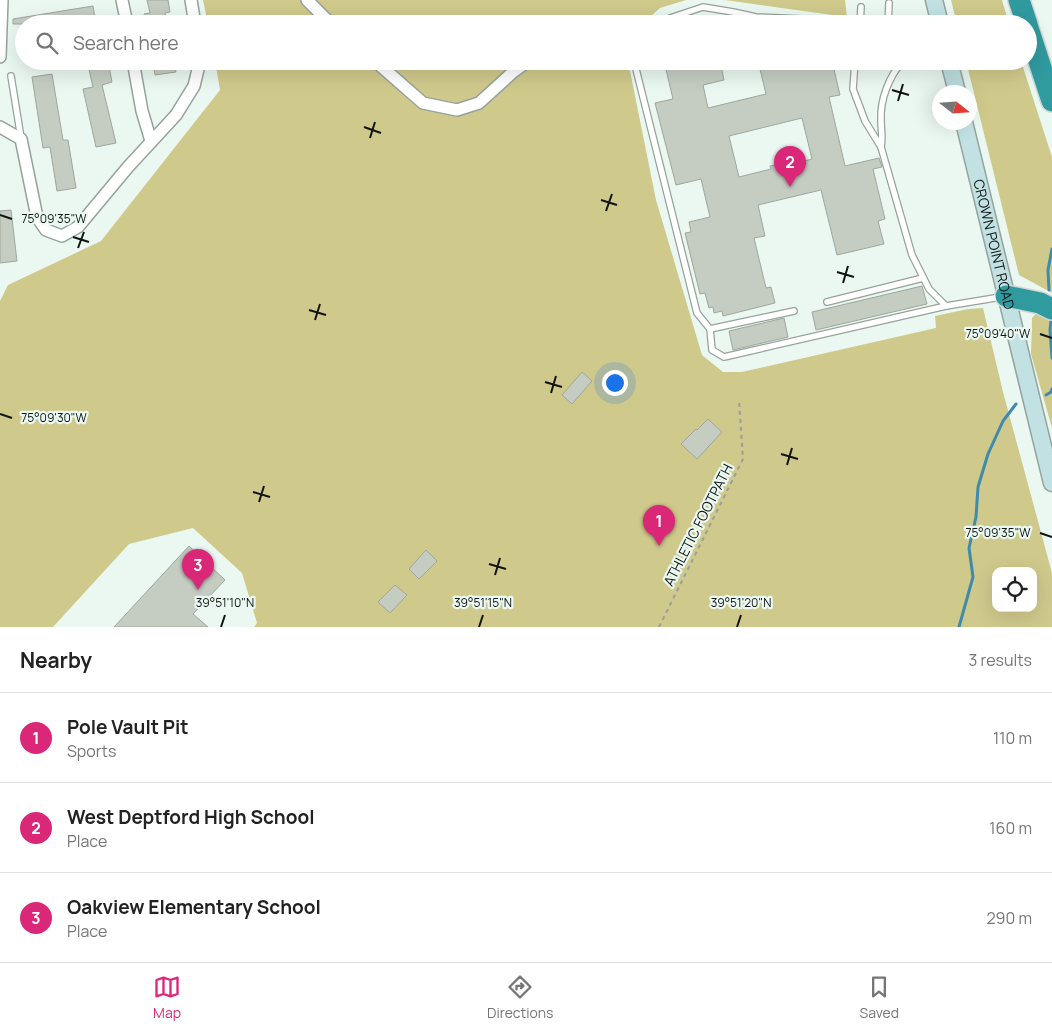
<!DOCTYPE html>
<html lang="en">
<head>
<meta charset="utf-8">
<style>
	:root { --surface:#fff; --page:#f6f6f6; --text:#222; --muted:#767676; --line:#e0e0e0; --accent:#db2777 }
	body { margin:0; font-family:Manrope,sans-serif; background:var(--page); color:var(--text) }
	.controls { position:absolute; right:15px; bottom:15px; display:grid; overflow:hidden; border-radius:10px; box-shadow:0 5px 20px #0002 }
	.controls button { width:45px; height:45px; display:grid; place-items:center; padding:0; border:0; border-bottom:1px solid var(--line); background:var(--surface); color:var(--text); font:25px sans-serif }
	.compass { position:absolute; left:932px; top:85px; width:45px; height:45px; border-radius:50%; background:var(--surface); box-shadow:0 5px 20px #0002; rotate:107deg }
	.you { position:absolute; left:614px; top:382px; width:18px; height:18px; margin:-12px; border:4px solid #fff; border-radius:50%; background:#1a73e8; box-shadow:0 0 0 8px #1a73e833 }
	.badge { display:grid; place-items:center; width:32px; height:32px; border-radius:50%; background:var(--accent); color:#fff; font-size:16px; font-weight:700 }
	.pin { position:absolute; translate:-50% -41px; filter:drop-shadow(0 1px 2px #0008) }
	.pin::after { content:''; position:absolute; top:26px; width:18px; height:15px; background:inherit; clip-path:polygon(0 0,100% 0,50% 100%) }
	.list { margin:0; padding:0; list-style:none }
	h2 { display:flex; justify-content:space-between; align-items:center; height:65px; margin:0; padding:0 20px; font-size:21px }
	h2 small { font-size:16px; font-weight:400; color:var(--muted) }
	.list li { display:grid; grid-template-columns:32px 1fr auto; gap:15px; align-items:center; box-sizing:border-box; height:90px; padding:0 20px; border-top:1px solid var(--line) }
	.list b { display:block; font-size:19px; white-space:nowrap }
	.list p { margin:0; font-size:16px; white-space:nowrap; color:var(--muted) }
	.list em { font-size:16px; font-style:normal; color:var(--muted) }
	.icon { flex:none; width:28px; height:28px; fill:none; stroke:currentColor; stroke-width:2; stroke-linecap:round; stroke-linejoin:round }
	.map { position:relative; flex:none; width:1052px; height:627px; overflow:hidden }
	.search { position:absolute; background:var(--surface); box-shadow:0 5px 20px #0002; left:15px; right:15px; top:15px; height:55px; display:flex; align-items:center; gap:12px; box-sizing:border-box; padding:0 18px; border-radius:28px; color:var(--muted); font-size:19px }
	.sheet { height:335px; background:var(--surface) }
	nav { display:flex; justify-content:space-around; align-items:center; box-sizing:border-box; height:70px; border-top:1px solid var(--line); background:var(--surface); font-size:14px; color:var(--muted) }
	nav a { display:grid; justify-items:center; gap:2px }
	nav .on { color:var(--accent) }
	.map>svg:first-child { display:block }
</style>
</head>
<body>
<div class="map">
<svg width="1052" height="627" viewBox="0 0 1052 627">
	<rect width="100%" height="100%" fill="#eaf8f1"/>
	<g fill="#d0c98c" fill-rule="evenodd">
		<path d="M 203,0 L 686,0 L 660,8 L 642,24 L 208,24 Z"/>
		<path d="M 725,0 L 845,0 L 847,17 Z"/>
		<path d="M 951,0 L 1002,0 L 1009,24 L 957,24 Z"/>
		<path d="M 215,61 L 628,61 L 656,200 L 702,355 L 723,372 L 742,372 L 936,328 L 935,316 L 968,309 L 983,308 L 1003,392 L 1052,573 L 1052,627 L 254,627 L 257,623 L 242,573 L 193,528 L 129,544 L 53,627 L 0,627 L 0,301 L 8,285 L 101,241 L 220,90 ZM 996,571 L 1033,571 L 1033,608 L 996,608 Z"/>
		<path d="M 966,61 L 1021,61 L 1052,157 L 1052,293 L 1019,275 Z"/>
		<path d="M 1038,311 L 1052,321 L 1052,428 L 1031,354 L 1032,318 Z"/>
	</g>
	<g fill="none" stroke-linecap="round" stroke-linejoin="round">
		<g stroke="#408aaa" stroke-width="3">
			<path d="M 1049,290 L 1048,270 L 1052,249"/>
			<path d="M 1051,321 L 1050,330 L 1052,358"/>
			<path d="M 1046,395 L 1051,392 L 1052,389"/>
			<path d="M 959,627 L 973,577 L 969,548 L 976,517 L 978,487 L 988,454 L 1003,421 L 1016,404"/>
		</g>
	</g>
	<g fill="#c5ccc2" stroke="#9fa69c" fill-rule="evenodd">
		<path d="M 147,0 L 168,0 L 170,12 L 165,13 L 167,24 L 146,24 L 144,14 L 150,13 Z"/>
		<path d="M 93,6 L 96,24 L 13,24 L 13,19 Z"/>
		<path d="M 87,61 L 108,61 L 112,82 L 102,85 L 116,143 L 96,147 L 83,89 L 93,87 Z"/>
		<path d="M 153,61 L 174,61 L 176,72 L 155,75 Z"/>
		<path d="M 664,61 L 720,61 L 724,80 L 703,85 L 708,108 L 766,94 L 758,61 L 832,61 L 840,95 L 829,97 L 845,166 L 879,158 L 882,167 L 873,169 L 885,219 L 878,221 L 884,244 L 837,255 L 821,190 L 758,205 L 765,236 L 754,238 L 766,288 L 771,287 L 775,303 L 723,316 L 722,311 L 714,313 L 713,307 L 709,308 L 705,293 L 700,294 L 685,233 L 691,232 L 689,222 L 710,217 L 701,179 L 676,185 L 655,103 L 673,99 ZM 802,118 L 812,159 L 781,167 L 780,164 L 770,166 L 771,169 L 739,177 L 729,136 Z"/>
		<path d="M 52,74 L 63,140 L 68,140 L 76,188 L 57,191 L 50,147 L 43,148 L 32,77 Z"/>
		<path d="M 11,210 L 17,261 L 0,263 L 0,211 Z"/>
		<path d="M 922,286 L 927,304 L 816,330 L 812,312 Z"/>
		<path d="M 784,318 L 788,337 L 733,350 L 729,331 Z"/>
		<path d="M 582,372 L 592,381 L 572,404 L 562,395 Z"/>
		<path d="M 708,419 L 722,432 L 697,459 L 681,444 L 696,429 L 697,430 Z"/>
		<path d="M 189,546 L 225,580 L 193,614 L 208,627 L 114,627 Z"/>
		<path d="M 426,550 L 437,561 L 419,579 L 409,569 Z"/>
		<path d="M 395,585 L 407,595 L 390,613 L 378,602 Z"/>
	</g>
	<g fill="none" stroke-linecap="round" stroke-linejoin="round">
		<g stroke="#96a39d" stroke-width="8">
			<g id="service">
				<path d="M 662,24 L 670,18 L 703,7 L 733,12 L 756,17 L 802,19 L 822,24"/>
				<path d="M 860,24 L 861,7"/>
				<path d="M 888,24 L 889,3"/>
				<path d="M 634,61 L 697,313 L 710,329"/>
				<path d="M 855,61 L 853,89 L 865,121 L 881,147 L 912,255 L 929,289 L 946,306 L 1001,297"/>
				<path d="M 11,76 L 21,138"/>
				<path d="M 881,147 C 883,136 881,130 881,120 C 880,100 889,76 903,61"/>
				<path d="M 827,302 L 923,278"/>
				<path d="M 794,311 L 710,329 L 712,350 L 724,357 L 946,306"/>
			</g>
		</g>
		<g stroke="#96a39d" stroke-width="14">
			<g id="minor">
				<path d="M 122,0 L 127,24"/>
				<path d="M 191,0 L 195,24"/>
				<path d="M 307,0 L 331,24"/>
				<path d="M 0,57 L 2,0"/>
				<path d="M 133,61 L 142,111 L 151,141"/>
				<path d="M 375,61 L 423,103 L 457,110 L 479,103 L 513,72 L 528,61"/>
				<path d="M 0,127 L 21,139 L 37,217 L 46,230 L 62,236 L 78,227 L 128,167 L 176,115 L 194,86 L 200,61"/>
			</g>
		</g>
		<g stroke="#96a39d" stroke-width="19">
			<g id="secondary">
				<path d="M 934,0 L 940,24"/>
				<path d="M 949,61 L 957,92"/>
				<path id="s1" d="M 964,122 L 1052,483"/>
			</g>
		</g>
		<g stroke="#d4d5d5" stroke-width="24">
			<g id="motorway">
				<path d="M 1019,0 L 1027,24"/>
				<path d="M 1028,28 L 1052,101"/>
				<path d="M 1006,296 L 1040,303 L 1052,309"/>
			</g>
		</g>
		<path stroke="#97a19c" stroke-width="2" stroke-dasharray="4 4" stroke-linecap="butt" d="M 659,627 L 743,459 L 739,400"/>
		<use href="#service" stroke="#fff" stroke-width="5.5"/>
		<use href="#minor" stroke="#fff" stroke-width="11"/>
		<use href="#secondary" stroke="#c1e1e2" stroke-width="16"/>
		<use href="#motorway" stroke="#309b9f" stroke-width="21"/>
	</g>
	<path fill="none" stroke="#101513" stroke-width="2" d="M 892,90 L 909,95M 898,101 L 903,84M 364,127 L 381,133M 370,138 L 375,122M 601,200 L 617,205M 606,211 L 612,194M 0,215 L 12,219M 73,237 L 89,242M 78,248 L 84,232M 837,272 L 854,277M 843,283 L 848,266M 309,310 L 326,315M 315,320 L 320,304M 1040,334 L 1052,338M 545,382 L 562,387M 551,393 L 556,376M 0,414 L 12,418M 781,454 L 798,459M 787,465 L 792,448M 253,492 L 270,497M 259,502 L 264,486M 1040,533 L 1052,537M 489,564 L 506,569M 495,575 L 500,558M 221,627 L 225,615M 479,627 L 483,615M 737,627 L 741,615"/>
	<g text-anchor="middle" stroke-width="4.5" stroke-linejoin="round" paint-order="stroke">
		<g font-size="14" fill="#101513" stroke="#eaf8f1">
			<text dy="5" stroke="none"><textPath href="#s1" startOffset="126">CROWN POINT ROAD</textPath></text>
			<text transform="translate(698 525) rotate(-63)" y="5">ATHLETIC FOOTPATH</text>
		</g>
	</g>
	<g font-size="12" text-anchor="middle" fill="#101513" stroke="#eaf8f1" stroke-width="4.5" stroke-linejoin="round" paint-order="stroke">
		<text x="54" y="223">75°09'35"W</text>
		<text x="998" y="338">75°09'40"W</text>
		<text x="54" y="422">75°09'30"W</text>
		<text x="998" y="537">75°09'35"W</text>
		<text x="225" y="607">39°51'10"N</text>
		<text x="483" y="607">39°51'15"N</text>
		<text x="741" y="607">39°51'20"N</text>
	</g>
</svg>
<div class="controls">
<button><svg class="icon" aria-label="locate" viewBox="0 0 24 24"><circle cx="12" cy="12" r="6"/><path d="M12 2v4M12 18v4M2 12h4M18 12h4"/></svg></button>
</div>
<svg class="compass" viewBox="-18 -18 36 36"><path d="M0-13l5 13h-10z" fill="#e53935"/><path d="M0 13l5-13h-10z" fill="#767676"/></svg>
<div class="you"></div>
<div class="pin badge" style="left:659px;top:546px">1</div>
<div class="pin badge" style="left:790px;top:187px">2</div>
<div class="pin badge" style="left:198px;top:590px">3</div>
<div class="search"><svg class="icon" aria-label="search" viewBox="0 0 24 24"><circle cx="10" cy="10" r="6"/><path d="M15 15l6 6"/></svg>Search here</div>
</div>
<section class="sheet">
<h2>Nearby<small>3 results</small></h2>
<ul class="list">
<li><span class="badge">1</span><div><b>Pole Vault Pit</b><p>Sports</p></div><em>110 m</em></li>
<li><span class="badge">2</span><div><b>West Deptford High School</b><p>Place</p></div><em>160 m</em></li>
<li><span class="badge">3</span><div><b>Oakview Elementary School</b><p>Place</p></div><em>290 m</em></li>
</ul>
</section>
<nav>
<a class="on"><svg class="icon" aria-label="map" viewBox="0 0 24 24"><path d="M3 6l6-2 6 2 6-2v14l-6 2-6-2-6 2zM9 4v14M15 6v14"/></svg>Map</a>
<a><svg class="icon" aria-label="directions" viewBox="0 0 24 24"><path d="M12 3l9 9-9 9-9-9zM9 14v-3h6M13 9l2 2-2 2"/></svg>Directions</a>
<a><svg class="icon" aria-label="saved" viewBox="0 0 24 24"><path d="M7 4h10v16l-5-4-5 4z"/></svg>Saved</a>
</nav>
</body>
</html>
